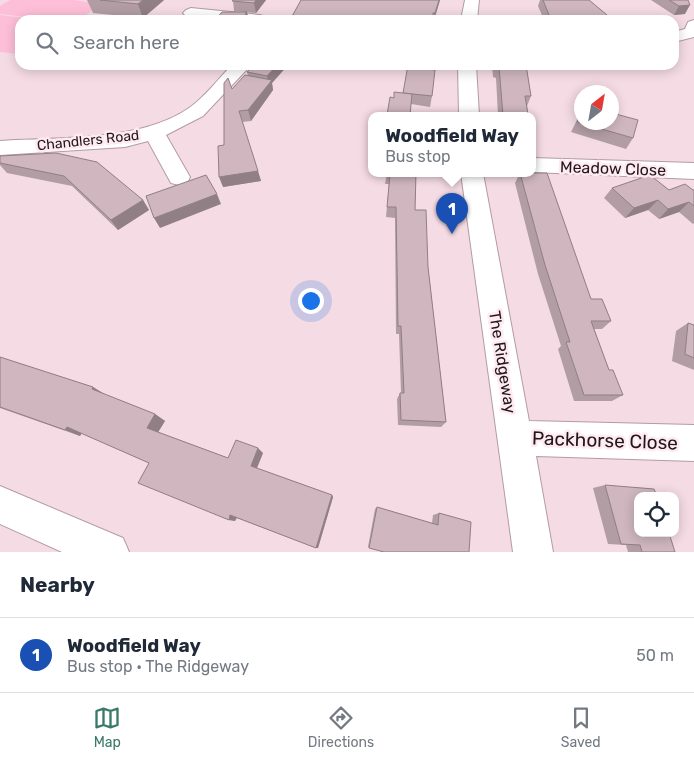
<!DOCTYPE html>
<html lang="en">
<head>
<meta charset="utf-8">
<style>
	:root { --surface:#fff; --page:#f6f6f7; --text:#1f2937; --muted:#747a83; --line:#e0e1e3; --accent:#397968 }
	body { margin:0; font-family:Rubik,sans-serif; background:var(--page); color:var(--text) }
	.controls { position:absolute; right:15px; bottom:15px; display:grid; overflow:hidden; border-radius:10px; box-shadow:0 2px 12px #0003 }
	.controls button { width:45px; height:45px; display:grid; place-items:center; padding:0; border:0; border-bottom:1px solid var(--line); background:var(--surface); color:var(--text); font:25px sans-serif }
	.compass { position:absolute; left:574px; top:85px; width:45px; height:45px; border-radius:50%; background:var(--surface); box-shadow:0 2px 12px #0003; rotate:31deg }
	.you { position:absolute; left:310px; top:300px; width:18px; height:18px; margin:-12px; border:4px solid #fff; border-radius:50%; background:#1a73e8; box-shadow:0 0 0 8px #1a73e833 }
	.badge { display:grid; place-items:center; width:32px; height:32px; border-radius:50%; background:var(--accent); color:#fff; font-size:16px; font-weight:700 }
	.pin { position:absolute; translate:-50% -41px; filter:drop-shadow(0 1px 2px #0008) }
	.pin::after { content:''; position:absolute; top:26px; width:18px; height:15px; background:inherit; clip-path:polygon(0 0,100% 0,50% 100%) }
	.popup { position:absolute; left:368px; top:112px; width:168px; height:65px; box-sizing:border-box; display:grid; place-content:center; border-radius:10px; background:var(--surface); filter:drop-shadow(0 1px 4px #0005); font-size:16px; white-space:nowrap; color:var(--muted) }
	.popup b { font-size:19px; color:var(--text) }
	.popup::after { content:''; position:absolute; left:50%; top:100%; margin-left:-10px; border:10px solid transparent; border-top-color:var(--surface) }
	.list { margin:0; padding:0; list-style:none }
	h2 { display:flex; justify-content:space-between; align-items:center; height:65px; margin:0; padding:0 20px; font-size:21px }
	h2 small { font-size:16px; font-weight:400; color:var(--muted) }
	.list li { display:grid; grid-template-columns:32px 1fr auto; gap:15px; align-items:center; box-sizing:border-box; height:75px; padding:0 20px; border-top:1px solid var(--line) }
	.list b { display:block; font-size:19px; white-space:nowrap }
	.list p { margin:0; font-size:16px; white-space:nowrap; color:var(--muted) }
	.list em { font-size:16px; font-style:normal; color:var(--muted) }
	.icon { flex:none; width:28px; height:28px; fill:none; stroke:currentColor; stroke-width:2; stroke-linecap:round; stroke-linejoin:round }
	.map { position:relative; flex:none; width:694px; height:552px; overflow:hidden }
	.search { position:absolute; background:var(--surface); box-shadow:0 2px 12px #0003; left:15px; right:15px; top:15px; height:55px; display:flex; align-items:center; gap:12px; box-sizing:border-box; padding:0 18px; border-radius:15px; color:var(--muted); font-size:19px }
	.sheet { height:140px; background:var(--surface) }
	nav { display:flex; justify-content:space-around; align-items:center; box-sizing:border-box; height:70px; border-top:1px solid var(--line); background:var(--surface); font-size:14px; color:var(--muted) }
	nav a { display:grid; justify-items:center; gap:2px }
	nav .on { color:var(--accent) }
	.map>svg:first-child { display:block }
</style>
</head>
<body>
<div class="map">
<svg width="694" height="552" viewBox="0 0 694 552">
	<rect width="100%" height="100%" fill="#f5dbe4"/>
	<g fill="#fdbfd7">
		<path d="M 10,0 L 74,0 L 100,4 L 85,16 L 114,20 L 54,20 L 0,14 L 0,6 Z"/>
		<path d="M 0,15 L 42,20 L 20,20 L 20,54 L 0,52 Z"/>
	</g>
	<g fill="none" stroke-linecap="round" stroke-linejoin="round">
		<g stroke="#b39ba4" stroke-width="2">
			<g id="minor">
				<path d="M 465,0 L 479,0 L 477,20 L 461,20 Z"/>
				<path d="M 191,8 L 260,15 L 265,17 L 268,20 L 215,20 L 186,16 L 183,13 L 186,10 Z"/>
				<path d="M 694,20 L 694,37 L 674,42 L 674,32 L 685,29 L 688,22 Z"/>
				<path d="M 232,65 L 251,65 L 203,116 L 166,135 L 190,177 L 187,183 L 179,185 L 171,183 L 148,141 L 125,147 L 0,155 L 0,141 C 58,137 140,142 189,108 C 205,97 218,79 232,65 Z"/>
				<path d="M 458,65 L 476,65 L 479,115 L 459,115 Z"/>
				<path d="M 532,158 L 694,163 L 694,179 L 532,172 Z"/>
				<path d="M 461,173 L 483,173 L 529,421 L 694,425 L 694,461 L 536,456 L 553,552 L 513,552 Z"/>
				<path d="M 0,486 L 123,538 L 129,552 L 62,552 L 0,524 Z"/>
			</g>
		</g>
		<use href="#minor" fill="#fff" fill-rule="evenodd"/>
	</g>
	<g fill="#b29da4">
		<path d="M 87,0 L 164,0 L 143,18 L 93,13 Z"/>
		<path d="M 233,0 L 266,0 L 256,13 L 234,11 Z"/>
		<path d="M 301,0 L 440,0 L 434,20 L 290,20 Z"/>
		<path d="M 540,0 L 589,0 L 613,20 L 544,20 L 538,6 Z"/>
		<path d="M 651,0 L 688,0 L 685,14 L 674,15 Z"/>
		<path d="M 254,65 L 288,65 L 272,83 L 273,90 L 251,121 L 242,122 L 261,181 L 223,187 L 232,89 L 248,76 L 247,72 Z"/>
		<path d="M 492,65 L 526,65 L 531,96 L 527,106 L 528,115 L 498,115 L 496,78 L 493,77 Z"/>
		<path d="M 429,69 L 432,96 L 430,107 L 411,104 L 394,98 L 403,93 Z"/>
		<path d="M 582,110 L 582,122 L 633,138 L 626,149 L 571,132 Z"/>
		<path d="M 0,156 L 143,200 L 149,210 L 118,230 L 72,186 L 7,173 L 0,165 Z"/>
		<path d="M 387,173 L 416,173 L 415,210 L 428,267 L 446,422 L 441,427 L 398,425 L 397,399 L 400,393 L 401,393 L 399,334 L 396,334 L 395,218 L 386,217 L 389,184 L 385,184 Z"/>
		<path d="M 520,173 L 591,299 L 611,321 L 602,329 L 594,329 L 609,370 L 623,395 L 612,401 L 574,401 L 558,349 L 561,346 L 538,274 L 515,183 Z"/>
		<path d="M 612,188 L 669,190 L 694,190 L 694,223 L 693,224 L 679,212 L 659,219 L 648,210 L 625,218 L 604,198 Z"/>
		<path d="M 688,323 L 694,325 L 694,370 L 672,361 L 676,331 Z"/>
		<path d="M 0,357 L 93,387 L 104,394 L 155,414 L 165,421 L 158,432 L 228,458 L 263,453 L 257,468 L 332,495 L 333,497 L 318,548 L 316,548 L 237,518 L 235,521 L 229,520 L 149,463 L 81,433 L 80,436 L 0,408 Z"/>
		<path d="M 605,485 L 675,552 L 628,552 L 626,545 L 608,544 L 593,488 Z"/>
		<path d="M 377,507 L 432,523 L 433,515 L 439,513 L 471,522 L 383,552 L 368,547 L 375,509 Z"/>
	</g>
	<g fill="#917f86">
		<path d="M 143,0 L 164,0 L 143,18 L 138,4 Z"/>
		<path d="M 256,0 L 266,0 L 256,13 L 254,3 Z"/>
		<path d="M 439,0 L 440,0 L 434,20 L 435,13 Z"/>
		<path d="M 690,5 L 685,14 L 674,15 L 679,6 Z"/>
		<path d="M 247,12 L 249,20 L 241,20 Z"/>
		<path d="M 277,65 L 288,65 L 272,83 L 273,90 L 251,121 L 248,110 L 268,84 L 267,76 Z"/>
		<path d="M 258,171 L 261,181 L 223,187 L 219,177 Z"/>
		<path d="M 217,194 L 221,204 L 160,228 L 154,218 Z"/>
		<path d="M 143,200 L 149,210 L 118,230 L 111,220 Z"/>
		<path d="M 658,200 L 648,210 L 625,218 L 634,208 Z"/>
		<path d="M 689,202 L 679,212 L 659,219 L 668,209 Z"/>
		<path d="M 93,387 L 106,395 L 92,389 Z"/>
		<path d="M 155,414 L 165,421 L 157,434 L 147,428 Z"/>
		<path d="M 67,427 L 82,433 L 80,436 L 65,430 Z"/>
		<path d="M 258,448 L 263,453 L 256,470 L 251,466 Z"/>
		<path d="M 332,495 L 333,497 L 318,548 L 316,548 Z"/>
		<path d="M 230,515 L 237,517 L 235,521 L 229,520 Z"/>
	</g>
	<g fill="#cfb6bf" stroke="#917f86">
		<path d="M 100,0 L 143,0 L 138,4 Z"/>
		<path d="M 233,0 L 256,0 L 254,3 L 232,1 Z"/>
		<path d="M 301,0 L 439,0 L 435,13 L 433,13 L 433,20 L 290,20 Z"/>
		<path d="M 543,0 L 589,0 L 613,20 L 551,20 Z"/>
		<path d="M 669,0 L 688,0 L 690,5 L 679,6 Z"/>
		<path d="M 222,12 L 247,12 L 241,20 L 215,20 Z"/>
		<path d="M 254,65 L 277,65 L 267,76 L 247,72 Z"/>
		<path d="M 408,65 L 430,65 L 429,69 L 435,70 L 432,96 L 403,93 Z"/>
		<path d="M 496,65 L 526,65 L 531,96 L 525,96 L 528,115 L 503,115 L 499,67 L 497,67 Z"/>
		<path d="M 245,75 L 272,80 L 248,110 L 239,111 L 258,171 L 219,177 L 218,146 L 224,145 L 224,83 L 228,78 L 232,89 Z"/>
		<path d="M 394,92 L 412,94 L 410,115 L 387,115 L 390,97 L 394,98 Z"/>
		<path d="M 582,111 L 582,122 L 612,122 L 612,113 L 638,120 L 633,138 L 577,122 Z"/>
		<path d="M 56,153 L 97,162 L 143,200 L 111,220 L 64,176 L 0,163 L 0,156 Z"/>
		<path d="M 387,173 L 416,173 L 415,210 L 426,210 L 428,267 L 446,422 L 401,420 L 400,393 L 404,393 L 401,326 L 398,326 L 396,207 L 387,207 L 390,174 L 386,174 Z"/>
		<path d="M 520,173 L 547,173 L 591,299 L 602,299 L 611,321 L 591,321 L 609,370 L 613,370 L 623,395 L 584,395 L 566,342 L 570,342 L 545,265 Z"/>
		<path d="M 206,175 L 217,194 L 154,218 L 146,196 Z"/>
		<path d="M 650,175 L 669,190 L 685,184 L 693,190 L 694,190 L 694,206 L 689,202 L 668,209 L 658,200 L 634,208 L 612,188 Z"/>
		<path d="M 688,323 L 694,325 L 694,358 L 685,354 Z"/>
		<path d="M 0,357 L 93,387 L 92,389 L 155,414 L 147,428 L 228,458 L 236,440 L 258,448 L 251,466 L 332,495 L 316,548 L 230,515 L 229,520 L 138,483 L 149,463 L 67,427 L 65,430 L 0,407 Z"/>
		<path d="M 605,485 L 654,489 L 657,496 L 638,496 L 638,533 L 669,533 L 675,552 L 642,552 L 640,545 L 621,544 Z"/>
		<path d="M 377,507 L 438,525 L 439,513 L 471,522 L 469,552 L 384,552 L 369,548 Z"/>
	</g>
	<g text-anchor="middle" stroke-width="5" stroke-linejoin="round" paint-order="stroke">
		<g font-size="14" fill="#20171b" stroke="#ffeaf1">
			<text transform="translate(88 140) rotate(-6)" y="5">Chandlers Road</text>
		</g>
		<g font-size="16" fill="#20171b" stroke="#ffeaf1">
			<text transform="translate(613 168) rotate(2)" y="6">Meadow Close</text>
			<text transform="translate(503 362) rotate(81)" y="6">The Ridgeway</text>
		</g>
		<g font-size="19" fill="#20171b" stroke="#ffeaf1">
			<text transform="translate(605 440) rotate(2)" y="7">Packhorse Close</text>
		</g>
	</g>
</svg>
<div class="controls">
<button><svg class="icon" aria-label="locate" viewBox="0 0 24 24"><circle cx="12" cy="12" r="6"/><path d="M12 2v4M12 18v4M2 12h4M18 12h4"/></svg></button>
</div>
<svg class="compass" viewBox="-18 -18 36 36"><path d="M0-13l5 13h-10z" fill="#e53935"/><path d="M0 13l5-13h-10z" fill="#747a83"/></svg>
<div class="you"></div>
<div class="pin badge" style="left:452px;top:234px;background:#1a4fb4">1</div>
<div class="popup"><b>Woodfield Way</b>Bus stop</div>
<div class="search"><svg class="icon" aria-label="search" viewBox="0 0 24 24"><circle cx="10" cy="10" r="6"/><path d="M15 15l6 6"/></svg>Search here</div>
</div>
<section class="sheet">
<h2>Nearby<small></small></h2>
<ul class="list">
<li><span class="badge" style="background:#1a4fb4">1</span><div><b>Woodfield Way</b><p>Bus stop · The Ridgeway</p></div><em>50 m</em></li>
</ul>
</section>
<nav>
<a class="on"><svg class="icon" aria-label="map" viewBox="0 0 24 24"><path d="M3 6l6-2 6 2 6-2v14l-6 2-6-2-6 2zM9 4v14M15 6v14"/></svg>Map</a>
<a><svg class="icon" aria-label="directions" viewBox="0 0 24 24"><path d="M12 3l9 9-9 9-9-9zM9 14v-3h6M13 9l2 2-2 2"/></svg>Directions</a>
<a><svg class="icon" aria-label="saved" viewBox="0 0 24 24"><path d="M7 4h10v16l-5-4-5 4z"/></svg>Saved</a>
</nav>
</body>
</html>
